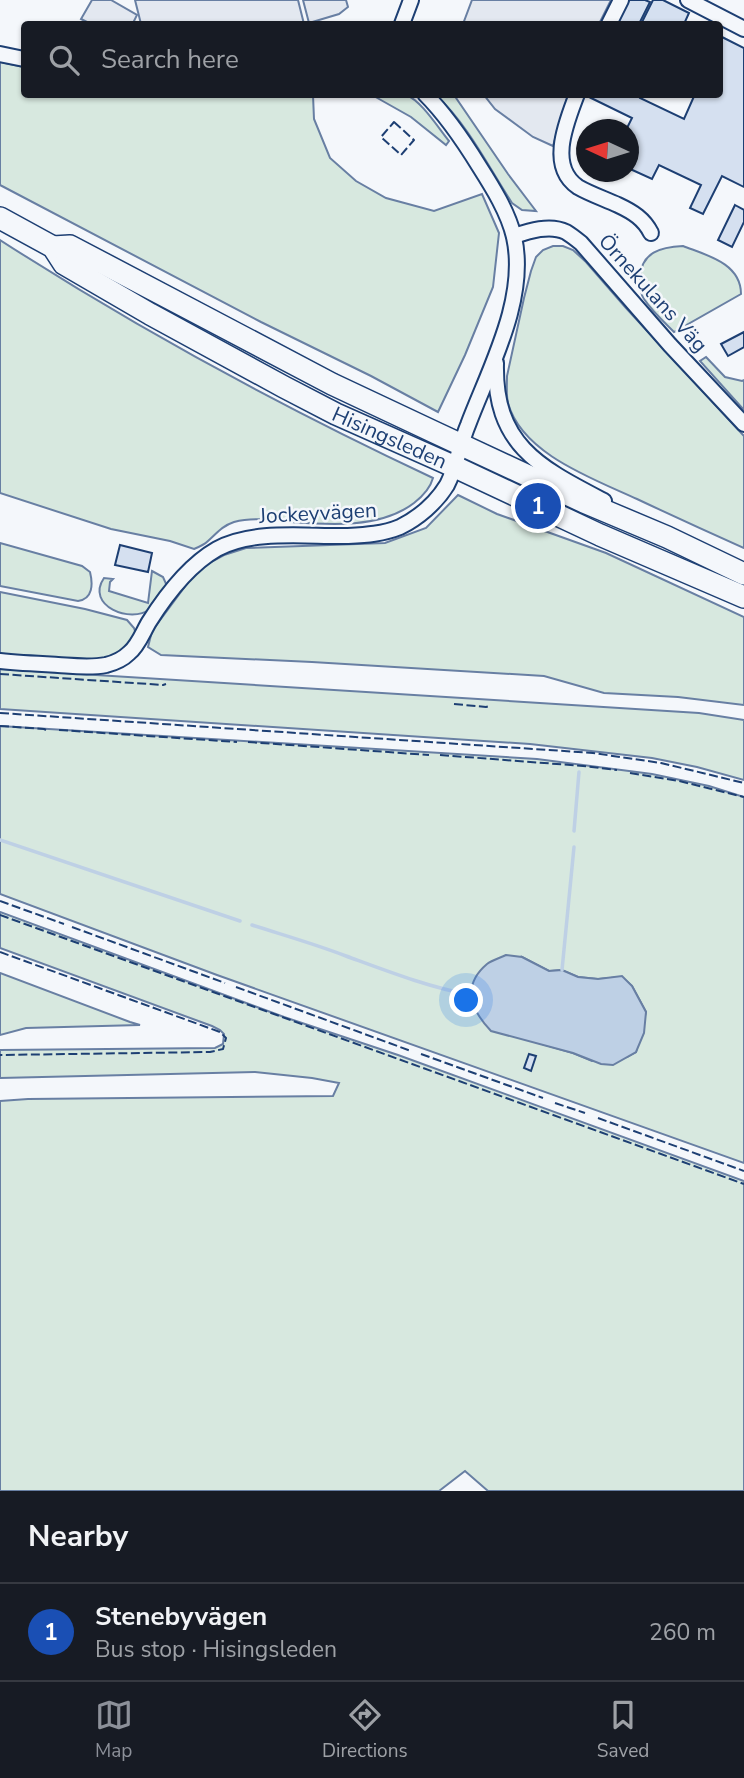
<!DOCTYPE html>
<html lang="en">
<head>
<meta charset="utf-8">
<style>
	:root { --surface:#171b24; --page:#242831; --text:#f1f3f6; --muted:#9ea1a6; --line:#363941; --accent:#8c9099 }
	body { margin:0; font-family:"Nunito Sans",sans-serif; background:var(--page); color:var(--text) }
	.compass { position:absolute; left:576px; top:119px; width:63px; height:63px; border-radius:50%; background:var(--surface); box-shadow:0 2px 5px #0004; rotate:274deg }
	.you { position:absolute; left:467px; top:1001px; width:24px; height:24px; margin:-18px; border:5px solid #fff; border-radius:50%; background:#1a73e8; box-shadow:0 0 0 10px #1a73e833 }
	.badge { display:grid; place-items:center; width:46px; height:46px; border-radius:50%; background:var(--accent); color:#fff; font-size:23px; font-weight:700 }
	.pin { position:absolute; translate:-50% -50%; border:4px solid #fff; box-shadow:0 2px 7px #0006 }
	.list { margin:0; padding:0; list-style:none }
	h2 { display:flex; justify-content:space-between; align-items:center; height:91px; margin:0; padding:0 28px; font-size:30px }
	h2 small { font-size:23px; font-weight:400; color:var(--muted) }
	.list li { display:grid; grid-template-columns:46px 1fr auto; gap:21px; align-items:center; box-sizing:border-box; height:98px; padding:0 28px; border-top:2px solid var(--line) }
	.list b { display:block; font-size:26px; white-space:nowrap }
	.list p { margin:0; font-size:23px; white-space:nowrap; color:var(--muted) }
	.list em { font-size:23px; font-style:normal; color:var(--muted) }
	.icon { flex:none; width:38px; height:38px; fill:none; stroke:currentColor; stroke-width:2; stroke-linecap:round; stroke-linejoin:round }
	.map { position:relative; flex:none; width:744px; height:1491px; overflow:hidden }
	.search { position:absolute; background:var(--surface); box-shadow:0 2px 5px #0004; left:21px; right:21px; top:21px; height:77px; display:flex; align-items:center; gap:18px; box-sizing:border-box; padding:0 24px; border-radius:7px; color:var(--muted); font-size:26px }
	.sheet { height:189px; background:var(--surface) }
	nav { display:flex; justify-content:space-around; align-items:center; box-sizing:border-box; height:98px; border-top:2px solid var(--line); background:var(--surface); font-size:19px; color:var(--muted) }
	nav a { display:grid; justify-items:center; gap:4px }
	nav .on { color:var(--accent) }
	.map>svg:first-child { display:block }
</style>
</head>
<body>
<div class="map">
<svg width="744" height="1491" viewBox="0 0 744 1491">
	<rect width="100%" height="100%" fill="#f4f7fb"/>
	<g fill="#d7e8df" stroke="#687fa3" stroke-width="2" fill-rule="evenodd">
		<path d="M 0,62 L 24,67 L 24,94 L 313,95 L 314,119 L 330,158 L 356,181 L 386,198 L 434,211 L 482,194 L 499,233 L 493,287 L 465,355 L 438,412 L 371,376 L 261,322 L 0,185 Z"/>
		<path d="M 372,95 C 381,94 399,92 406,95 C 421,100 439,129 449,141 L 446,145 L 411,117 Z"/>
		<path d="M 436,95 L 454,95 L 508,174 L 536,211 L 522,210 L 512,203 C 488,166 468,125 436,95 Z"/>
		<path d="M 0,240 C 138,329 284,408 433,478 C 430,489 423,496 414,503 C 380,529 329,525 288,522 C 270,520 252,517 234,522 C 222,526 217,533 208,541 C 204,545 199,547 194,549 L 170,541 L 111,529 L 0,493 Z"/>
		<path d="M 553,246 L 563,246 L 573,250 L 586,262 L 626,308 L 744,436 L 744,548 C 708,532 673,516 637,499 C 594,479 522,454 508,403 C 506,394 507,385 507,376 L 524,298 L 531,271 L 536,257 L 543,250 Z"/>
		<path d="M 683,246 C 706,255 741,263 741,294 L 674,332 C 664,322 652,311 644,299 C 640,294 640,285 640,278 C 641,252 661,247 683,246 Z"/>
		<path d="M 706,357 L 725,377 L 742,381 L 744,380 L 744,410 L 700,361 Z"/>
		<path d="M 458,495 L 497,514 L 606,553 L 744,617 L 744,705 L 678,697 L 604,693 L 544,676 L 312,662 L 161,655 L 148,647 L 152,631 L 198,569 L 224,555 L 246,548 L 385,543 L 426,528 Z"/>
		<path d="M 0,543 L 82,566 L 90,572 C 93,584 93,599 78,601 L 0,586 Z"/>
		<path d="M 152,571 L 163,577 L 167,586 C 162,593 157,604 150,609 C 131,624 85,606 104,578 L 113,579 L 110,582 L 109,591 L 148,603 Z"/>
		<path d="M 0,592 L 85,609 L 127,620 L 134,628 L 136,634 L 133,643 L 105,661 L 0,657 Z"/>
		<path d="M 0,669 L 699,713 L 744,720 L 744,780 L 697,767 L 652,758 L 530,744 L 0,709 Z"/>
		<path d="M 0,726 L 537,759 L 652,774 L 709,786 L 744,797 L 744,1163 L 217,975 L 0,894 ZM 522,957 L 549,971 L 562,970 L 578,977 L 598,979 L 622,977 L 632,986 L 646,1012 L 636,1052 L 627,1057 L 592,1061 L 573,1053 L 535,1042 Z"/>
		<path d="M 0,912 L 284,1017 L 398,1055 L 744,1181 L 744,1491 L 488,1491 L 465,1471 L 439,1491 L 0,1491 L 0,1101 L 28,1099 L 333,1096 L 339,1083 L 312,1078 L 255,1072 L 0,1078 L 0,1050 L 215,1048 L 223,1044 L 224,1034 L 220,1030 L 212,1026 L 0,948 Z"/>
		<path d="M 0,973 L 130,1022 L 140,1025 L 26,1028 L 0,1035 Z"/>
	</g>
	<g fill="#e3e8f0" stroke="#687fa3" stroke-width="2">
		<path d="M 92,0 L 111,0 L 137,15 L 133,23 L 135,24 L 91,24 L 81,19 Z"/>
		<path d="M 135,0 L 298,0 L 304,24 L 141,24 Z"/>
		<path d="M 303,0 L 346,0 L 348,7 L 339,14 L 309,23 Z"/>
		<path d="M 472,0 L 611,0 L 599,24 L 463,24 Z"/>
		<path d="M 484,95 L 568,95 L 553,146 L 533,137 L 495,109 Z"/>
	</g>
	<path fill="#bed0e5" stroke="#687fa3" stroke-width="2" d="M 506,955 L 522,957 L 549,971 L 562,970 L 578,977 L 598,979 L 622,976 L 632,986 L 646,1012 L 644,1033 L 636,1052 L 613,1065 L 601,1064 L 573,1053 L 491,1031 C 471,1010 461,986 487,964 C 492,960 500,958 506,955 Z"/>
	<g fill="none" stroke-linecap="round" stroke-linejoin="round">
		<g stroke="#bed0e5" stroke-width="3.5">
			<path d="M 574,831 L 579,772"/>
			<path d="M 0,840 L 240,921"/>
			<path d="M 252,925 C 283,935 315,944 346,956 C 387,971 428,987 471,995"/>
			<path d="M 562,970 L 574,847"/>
		</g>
	</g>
	<g fill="#d5e0f0" stroke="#1d3f73" stroke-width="2">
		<path d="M 629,0 L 645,0 L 650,2 L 639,24 L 617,24 Z"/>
		<path d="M 653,0 L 663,0 L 689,13 L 684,24 L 641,24 Z"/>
		<path d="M 722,37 L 744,48 L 744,187 L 722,176 L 703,214 L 690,208 L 701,185 L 659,165 L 652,179 L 628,168 L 628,130 L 626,130 L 632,118 L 587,96 L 641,94 L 640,98 L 684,119 L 695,94 L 720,94 L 720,42 Z"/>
		<path d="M 735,205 L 744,210 L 744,222 L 732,247 L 718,240 Z"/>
		<path d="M 744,332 L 744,347 L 728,356 L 721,344 Z"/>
		<path d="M 120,545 L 152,553 L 148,572 L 115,565 Z"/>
		<path d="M 529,1054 L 536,1056 L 531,1071 L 524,1068 Z"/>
	</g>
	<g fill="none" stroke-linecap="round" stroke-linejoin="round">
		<g stroke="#1d3f73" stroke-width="18">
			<g id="minor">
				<path d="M 688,0 L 744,29"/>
				<path d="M 402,24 L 411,0"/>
				<path d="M 609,24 L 621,0"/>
				<path d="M 0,54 L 24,59"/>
				<path d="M 577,94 C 567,121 547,166 578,187 C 590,194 605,199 618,205 C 633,212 644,219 651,233"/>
				<path d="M 514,236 C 529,231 550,224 566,232 C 571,235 576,239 581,243 L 670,345 L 744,424"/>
				<path d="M 496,363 C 494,445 539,467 604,501"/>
				<path d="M 0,661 C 19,663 39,664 58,665 C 74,666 90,668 106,665 C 114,663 123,659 129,653 C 138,646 143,632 149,622 C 166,595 189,565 217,549 C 253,529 308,537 348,536 C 366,535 383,534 400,527 C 418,518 436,503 447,485 C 456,468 460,444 468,425 C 489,369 528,299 514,237 C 508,212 493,188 479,166 C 463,140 447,116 425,94"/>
			</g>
		</g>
		<g stroke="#1d3f73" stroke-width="24">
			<g id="highway">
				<path id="s1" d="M 0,218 L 53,247 L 64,264 L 150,314 L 284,387 L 336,414 L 453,466 L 600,535 L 744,597"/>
				<path d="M 53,247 L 70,246 L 332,384 L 434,432 L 584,502 L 667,537 L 744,574"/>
			</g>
		</g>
		<use href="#minor" stroke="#f4f7fb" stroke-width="14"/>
		<use href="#highway" stroke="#f4f7fb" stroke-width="21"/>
		<g stroke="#1d3f73" stroke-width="2" stroke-dasharray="9 3.5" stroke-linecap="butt">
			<path d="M 394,122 L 414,140 L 401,155 L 381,137 Z"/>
			<path d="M 0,674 L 163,685 L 166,684"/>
			<path d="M 454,704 L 486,707 L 490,706"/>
			<path d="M 0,713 L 593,753 L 661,763 L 744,783"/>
			<path d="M 0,726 L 44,729 L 46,730"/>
			<path d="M 59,730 L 237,742"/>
			<path d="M 248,742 L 429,755"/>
			<path d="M 440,755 L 583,766 L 617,770"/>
			<path d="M 630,773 L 679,781 L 744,797"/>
			<path d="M 0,901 L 64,924"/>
			<path d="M 0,915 L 744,1184"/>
			<path d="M 72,927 L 225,983"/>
			<path d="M 0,952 L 220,1032 L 226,1038 L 223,1049 L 210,1052 L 0,1055"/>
			<path d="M 236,987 L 411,1051"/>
			<path d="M 421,1054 L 543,1098"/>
			<path d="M 555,1103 L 585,1113"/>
			<path d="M 598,1118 L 744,1171"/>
		</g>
	</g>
	<g text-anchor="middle" stroke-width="5" stroke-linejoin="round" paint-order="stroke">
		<g font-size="21" fill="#1d3f73" stroke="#f4f7fb">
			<text transform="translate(653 293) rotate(48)" y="7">Örnekulans Väg</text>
			<text dy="7" stroke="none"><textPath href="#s1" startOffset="450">Hisingsleden</textPath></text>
			<text transform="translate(318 513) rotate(-3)" y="7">Jockeyvägen</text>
		</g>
	</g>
</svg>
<svg class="compass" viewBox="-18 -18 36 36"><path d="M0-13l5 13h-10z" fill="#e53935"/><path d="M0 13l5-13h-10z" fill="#9ea1a6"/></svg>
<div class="you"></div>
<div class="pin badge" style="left:538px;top:506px;background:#1a4fb4">1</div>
<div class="search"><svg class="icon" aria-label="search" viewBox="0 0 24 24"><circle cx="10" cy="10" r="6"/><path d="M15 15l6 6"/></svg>Search here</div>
</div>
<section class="sheet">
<h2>Nearby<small></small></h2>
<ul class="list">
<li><span class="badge" style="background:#1a4fb4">1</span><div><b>Stenebyvägen</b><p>Bus stop · Hisingsleden</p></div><em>260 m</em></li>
</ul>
</section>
<nav>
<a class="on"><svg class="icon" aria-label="map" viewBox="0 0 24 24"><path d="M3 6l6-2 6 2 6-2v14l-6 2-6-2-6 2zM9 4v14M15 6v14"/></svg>Map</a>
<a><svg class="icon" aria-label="directions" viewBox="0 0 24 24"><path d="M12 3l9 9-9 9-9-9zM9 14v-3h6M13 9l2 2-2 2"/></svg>Directions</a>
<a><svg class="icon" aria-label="saved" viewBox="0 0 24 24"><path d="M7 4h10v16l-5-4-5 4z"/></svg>Saved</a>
</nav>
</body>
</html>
